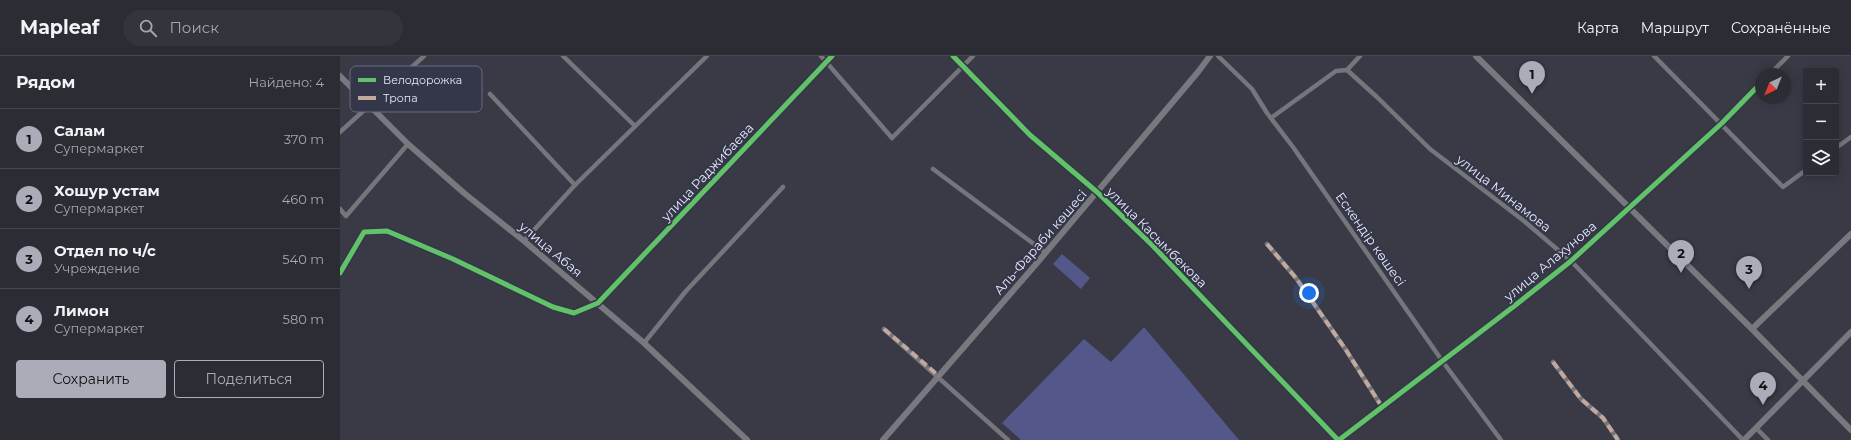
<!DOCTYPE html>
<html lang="ru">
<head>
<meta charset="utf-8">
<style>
	:root { --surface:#2b2c34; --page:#33343c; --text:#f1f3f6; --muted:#a6a7ac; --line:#47484f; --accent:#aaacb8 }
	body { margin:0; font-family:Montserrat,sans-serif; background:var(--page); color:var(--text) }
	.controls { position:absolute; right:12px; top:12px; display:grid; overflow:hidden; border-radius:4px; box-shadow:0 2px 10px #0003 }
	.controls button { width:36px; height:36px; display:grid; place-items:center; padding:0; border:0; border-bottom:1px solid var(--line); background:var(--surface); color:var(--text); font:20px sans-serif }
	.compass { position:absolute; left:1415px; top:12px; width:36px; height:36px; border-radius:50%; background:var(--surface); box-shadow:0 2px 10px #0003; rotate:223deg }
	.you { position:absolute; left:969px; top:237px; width:14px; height:14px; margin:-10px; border:3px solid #fff; border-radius:50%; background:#1a73e8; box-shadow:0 0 0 6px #1a73e833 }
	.badge { display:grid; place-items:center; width:26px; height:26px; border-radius:50%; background:var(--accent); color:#111; font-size:13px; font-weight:700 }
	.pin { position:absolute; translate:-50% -33px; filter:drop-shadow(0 1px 2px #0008) }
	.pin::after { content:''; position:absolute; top:21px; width:14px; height:12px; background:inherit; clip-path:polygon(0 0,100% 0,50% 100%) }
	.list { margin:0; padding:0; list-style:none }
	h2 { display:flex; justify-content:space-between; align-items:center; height:52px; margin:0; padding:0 16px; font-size:17px }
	h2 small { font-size:13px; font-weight:400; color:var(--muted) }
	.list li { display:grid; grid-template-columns:26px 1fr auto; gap:12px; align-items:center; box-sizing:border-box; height:60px; padding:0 16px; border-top:1px solid var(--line) }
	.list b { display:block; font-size:15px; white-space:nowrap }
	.list p { margin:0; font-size:13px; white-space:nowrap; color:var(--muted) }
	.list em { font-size:13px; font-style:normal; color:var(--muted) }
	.actions { display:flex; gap:8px; padding:12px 16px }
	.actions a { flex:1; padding:9px 0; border:1px solid var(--accent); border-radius:4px; text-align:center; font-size:14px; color:var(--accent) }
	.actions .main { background:var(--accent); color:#111 }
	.icon { flex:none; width:22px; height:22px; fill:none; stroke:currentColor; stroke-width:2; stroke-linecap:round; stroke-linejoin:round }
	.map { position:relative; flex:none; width:1511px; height:384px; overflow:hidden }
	header { display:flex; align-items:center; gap:24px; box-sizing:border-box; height:56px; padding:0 20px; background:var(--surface); border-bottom:1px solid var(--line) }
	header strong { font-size:19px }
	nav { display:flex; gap:22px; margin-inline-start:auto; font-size:14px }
	.search { width:280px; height:36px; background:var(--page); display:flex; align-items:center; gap:10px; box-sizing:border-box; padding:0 14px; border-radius:22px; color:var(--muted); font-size:15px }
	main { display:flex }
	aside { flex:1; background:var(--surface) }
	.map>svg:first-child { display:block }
</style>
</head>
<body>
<header>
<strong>Mapleaf</strong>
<div class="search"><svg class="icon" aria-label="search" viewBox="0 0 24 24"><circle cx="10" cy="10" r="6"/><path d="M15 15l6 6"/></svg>Поиск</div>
<nav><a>Карта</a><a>Маршрут</a><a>Сохранённые</a></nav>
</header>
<main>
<aside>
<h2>Рядом<small>Найдено: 4</small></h2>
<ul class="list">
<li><span class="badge">1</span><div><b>Салам</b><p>Супермаркет</p></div><em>370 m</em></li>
<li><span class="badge">2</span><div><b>Хошур устам</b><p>Супермаркет</p></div><em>460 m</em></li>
<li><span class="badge">3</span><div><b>Отдел по ч/с</b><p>Учреждение</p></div><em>540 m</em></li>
<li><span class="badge">4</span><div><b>Лимон</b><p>Супермаркет</p></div><em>580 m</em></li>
</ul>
<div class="actions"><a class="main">Сохранить</a><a>Поделиться</a></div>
</aside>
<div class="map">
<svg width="1511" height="384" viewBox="0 0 1511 384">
	<rect width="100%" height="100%" fill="#393a45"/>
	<g fill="#545789">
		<path d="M 722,198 L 750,222 L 741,233 L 713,208 Z"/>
		<path d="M 804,271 L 899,384 L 681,384 L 662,367 L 744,283 L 771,306 Z"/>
	</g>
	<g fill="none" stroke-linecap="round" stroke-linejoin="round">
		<g stroke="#75767b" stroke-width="4.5">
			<path d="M 223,0 L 295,70"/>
			<path d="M 481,0 L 552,82 L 633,0"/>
			<path d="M 613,0 L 690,79 L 757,136 L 812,189 L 998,384"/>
			<path d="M 878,0 L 912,33 L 927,57 L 953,91 L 1103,306 L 1161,384"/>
			<path d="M 1314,0 L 1443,131 L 1466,114"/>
			<path d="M 1007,14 L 1038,42 L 1090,93 L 1184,165 L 1231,205 L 1403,384"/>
			<path d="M 1430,18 L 1448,0"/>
			<path d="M 150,38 L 235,129"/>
			<path d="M 931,62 L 996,15 L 1007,14 L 1020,0"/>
			<path d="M 0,76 L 84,0"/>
			<path d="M 1496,92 L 1511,81"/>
			<path d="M 593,113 L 706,197"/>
			<path d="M 0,153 L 6,160 L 68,88"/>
			<path d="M 184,185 L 235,129 L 367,0"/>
			<path d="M 927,188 L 956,222 L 1006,294 L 1042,351"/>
			<path d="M 0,217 L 24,176 L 47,175 L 113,203 L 213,251 L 234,257 L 258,247 L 492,0"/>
			<path d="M 544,273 L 668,384"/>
			<path d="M 304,287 L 346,235 L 443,131"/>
			<path d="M 1213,306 L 1241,343 L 1263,362 L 1278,384"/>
			<path d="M 1416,372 L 1428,384"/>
			<path d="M 999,384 L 1173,251 L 1231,205 L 1382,67 L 1421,27"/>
		</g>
		<g stroke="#78797f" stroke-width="6">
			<path d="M 1136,0 L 1412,273 L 1511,374"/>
			<path d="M 0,20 L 68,88 L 124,137 L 184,185 L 304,287 L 407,384"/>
			<path d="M 1412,273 L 1511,178"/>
			<path d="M 543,384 L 697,207 L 858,16 L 870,0"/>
			<path d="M 1404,384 L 1511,276"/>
		</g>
		<g stroke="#c3a89e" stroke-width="4" stroke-dasharray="8 4" stroke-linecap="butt">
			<path d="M 927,188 L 956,222 L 1006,294 L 1042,351"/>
			<path d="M 544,273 L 599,320"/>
			<path d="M 1213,306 L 1241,343 L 1263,362 L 1278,384"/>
		</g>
		<g stroke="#34364a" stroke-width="8">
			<g id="cycleway">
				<path d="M 613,0 L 690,79 L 757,136 L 812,189 L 998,384"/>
				<path d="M 0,217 L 24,176 L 47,175 L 113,203 L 213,251 L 234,257 L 258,247 L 492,0"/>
				<path d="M 999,384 L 1173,251 L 1231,205 L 1382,67 L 1421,27"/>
			</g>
		</g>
		<use href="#cycleway" stroke="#61c268" stroke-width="5"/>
	</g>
	<g text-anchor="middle" stroke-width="4" stroke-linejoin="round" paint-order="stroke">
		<g font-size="13" fill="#e7e9f6" stroke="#34364a">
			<text transform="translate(367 116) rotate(-47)" y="5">улица Раджибаева</text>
			<text transform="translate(1164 137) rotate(38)" y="5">улица Минамова</text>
			<text transform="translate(817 181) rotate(45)" y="5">улица Касымбекова</text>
			<text transform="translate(1031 183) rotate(55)" y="5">Ескендір көшесі</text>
			<text transform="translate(700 186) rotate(-49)" y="5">Аль-Фараби көшесі</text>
			<text transform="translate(211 193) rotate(40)" y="5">улица Абая</text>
			<text transform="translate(1210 205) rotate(-40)" y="5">улица Алахунова</text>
		</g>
	</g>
	<rect x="10" y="10" width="132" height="46" rx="6" fill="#34364a" stroke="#6a6c7e" stroke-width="1"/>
	<rect x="18" y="22" width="18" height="4" fill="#61c268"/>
	<rect x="18" y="40" width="18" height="4" fill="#c3a89e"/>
	<g font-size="11" fill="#e7e9f6">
		<text x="43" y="28">Велодорожка</text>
		<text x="43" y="46">Тропа</text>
	</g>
</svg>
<div class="controls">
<button>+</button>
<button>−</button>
<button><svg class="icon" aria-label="layers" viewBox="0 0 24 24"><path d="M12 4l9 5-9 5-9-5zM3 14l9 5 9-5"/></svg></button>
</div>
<svg class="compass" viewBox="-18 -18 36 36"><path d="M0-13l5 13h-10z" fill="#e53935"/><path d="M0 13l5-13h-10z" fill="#a6a7ac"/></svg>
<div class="you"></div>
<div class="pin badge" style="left:1192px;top:38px">1</div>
<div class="pin badge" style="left:1341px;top:217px">2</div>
<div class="pin badge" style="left:1409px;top:233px">3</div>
<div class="pin badge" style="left:1423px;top:349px">4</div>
</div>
</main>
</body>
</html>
